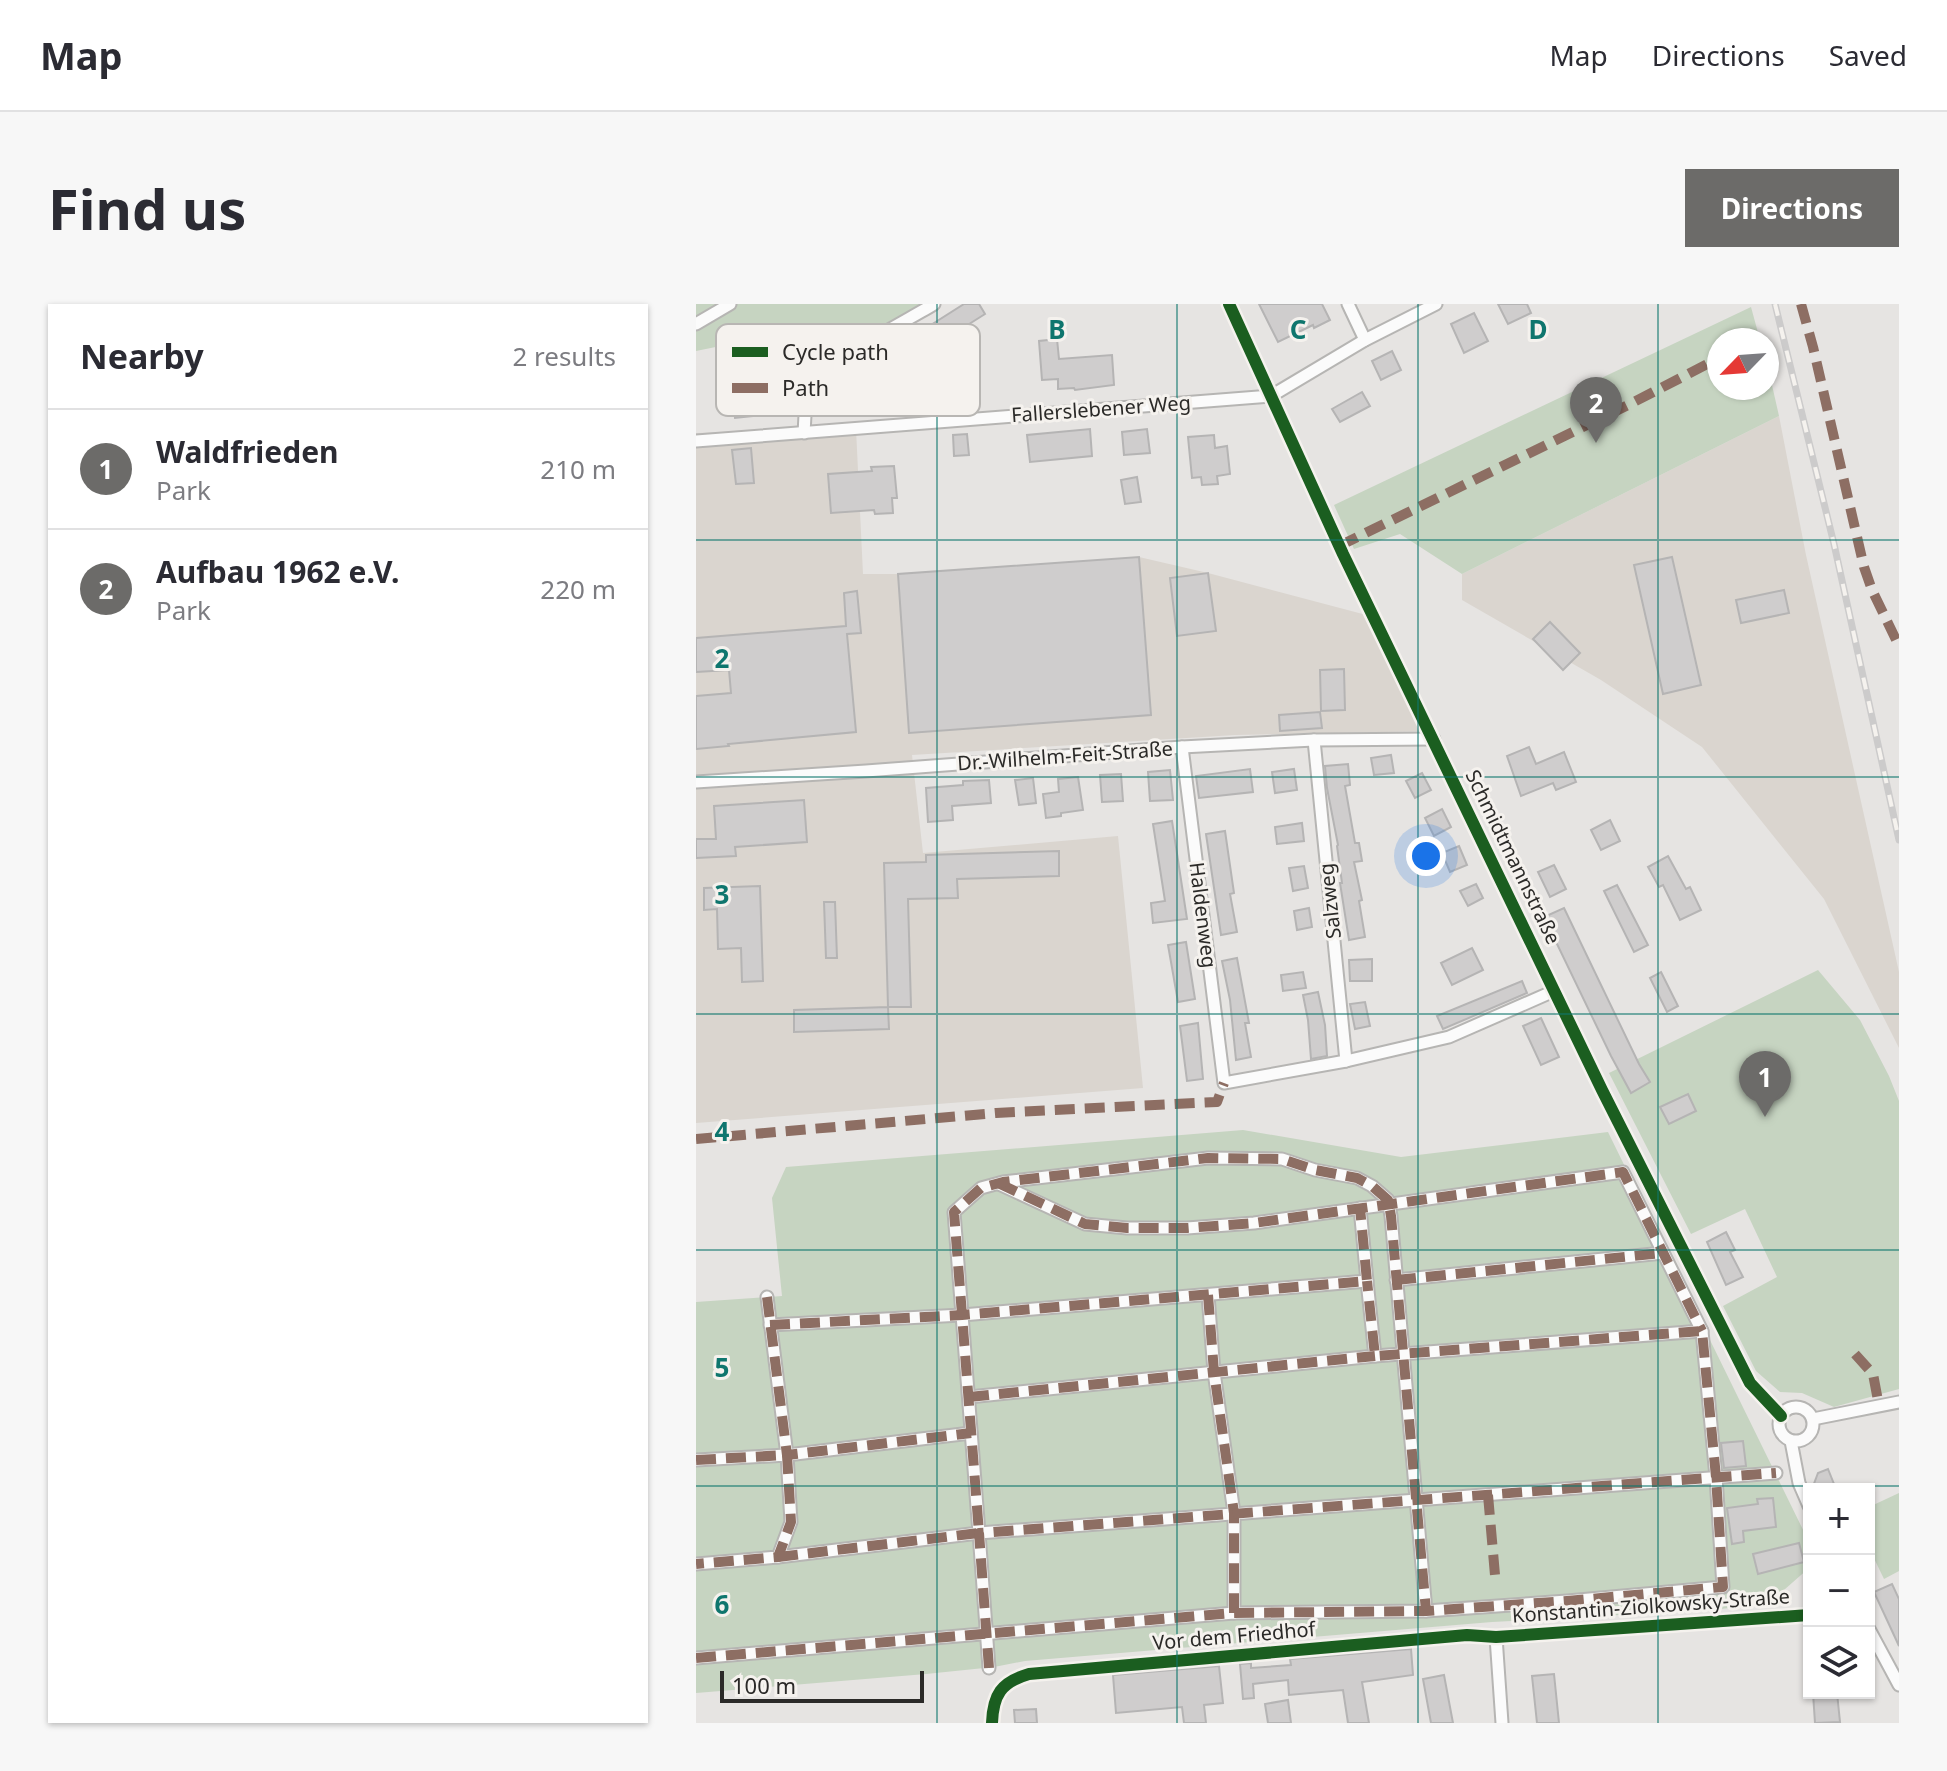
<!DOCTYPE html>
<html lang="en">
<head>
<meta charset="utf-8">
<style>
	:root { --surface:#fff; --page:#f7f7f7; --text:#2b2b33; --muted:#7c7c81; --line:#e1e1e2; --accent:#6c6b69 }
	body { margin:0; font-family:"Noto Sans",sans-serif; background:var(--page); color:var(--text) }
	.controls { position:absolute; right:24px; bottom:24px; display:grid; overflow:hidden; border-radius:0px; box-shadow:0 2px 6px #0004 }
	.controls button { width:72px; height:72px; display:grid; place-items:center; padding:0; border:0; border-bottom:2px solid var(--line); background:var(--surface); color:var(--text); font:40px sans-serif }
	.compass { position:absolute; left:1011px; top:24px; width:72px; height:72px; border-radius:50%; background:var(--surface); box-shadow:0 2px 6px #0004; rotate:245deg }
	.scale { position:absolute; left:24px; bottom:20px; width:204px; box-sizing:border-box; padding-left:8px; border:4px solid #2b2a28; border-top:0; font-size:22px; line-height:28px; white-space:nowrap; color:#2b2a28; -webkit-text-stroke:6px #f5f2ee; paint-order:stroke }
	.you { position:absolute; left:730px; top:552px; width:28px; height:28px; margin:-20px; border:6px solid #fff; border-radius:50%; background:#1a73e8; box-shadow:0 0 0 12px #1a73e833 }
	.badge { display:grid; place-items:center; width:52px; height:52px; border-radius:50%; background:var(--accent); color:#fff; font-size:26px; font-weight:700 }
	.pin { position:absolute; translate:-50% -66px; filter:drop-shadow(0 2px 4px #0008) }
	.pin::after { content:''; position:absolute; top:42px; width:28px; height:24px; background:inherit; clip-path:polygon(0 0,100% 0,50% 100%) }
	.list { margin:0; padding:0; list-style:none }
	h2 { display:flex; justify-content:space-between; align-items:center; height:104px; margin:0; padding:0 32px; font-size:34px }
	h2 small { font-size:26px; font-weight:400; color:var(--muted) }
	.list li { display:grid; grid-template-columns:52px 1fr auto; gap:24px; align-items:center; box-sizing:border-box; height:120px; padding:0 32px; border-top:2px solid var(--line) }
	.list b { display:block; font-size:30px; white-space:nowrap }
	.list p { margin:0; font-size:26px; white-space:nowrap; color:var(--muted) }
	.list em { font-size:26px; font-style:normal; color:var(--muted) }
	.icon { flex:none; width:44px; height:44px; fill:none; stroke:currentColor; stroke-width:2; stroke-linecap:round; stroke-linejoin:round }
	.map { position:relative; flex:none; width:1203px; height:1419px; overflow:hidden; border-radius:0px }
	header { display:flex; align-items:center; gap:48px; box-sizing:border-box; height:112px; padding:0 40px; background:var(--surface); border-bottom:2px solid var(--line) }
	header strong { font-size:38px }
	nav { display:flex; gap:44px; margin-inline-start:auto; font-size:28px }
	.intro { display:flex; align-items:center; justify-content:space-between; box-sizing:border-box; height:192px; padding:0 48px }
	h1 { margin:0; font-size:56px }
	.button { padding:20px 36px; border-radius:0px; background:var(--accent); color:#fff; font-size:28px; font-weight:700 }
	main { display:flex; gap:48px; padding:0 48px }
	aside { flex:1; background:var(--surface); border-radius:0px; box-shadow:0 2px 6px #0004 }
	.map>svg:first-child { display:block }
</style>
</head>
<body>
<header>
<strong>Map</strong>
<nav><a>Map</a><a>Directions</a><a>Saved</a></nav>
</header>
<div class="intro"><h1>Find us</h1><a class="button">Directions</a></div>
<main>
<aside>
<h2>Nearby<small>2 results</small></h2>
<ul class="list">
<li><span class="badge">1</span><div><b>Waldfrieden</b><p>Park</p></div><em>210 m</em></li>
<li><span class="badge">2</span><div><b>Aufbau 1962 e.V.</b><p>Park</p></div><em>220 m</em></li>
</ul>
</aside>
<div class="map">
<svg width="1203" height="1419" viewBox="0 0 1203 1419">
	<rect width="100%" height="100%" fill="#e6e4e2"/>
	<g fill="#dad5cf">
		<path d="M 1083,112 L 1110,251 L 1203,668 L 1203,744 L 1128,595 L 1006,443 L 905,376 L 766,296 L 766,270 Z"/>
		<path d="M 160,125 L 167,270 L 202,270 L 443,253 L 512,269 L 678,313 L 741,427 L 539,431 L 216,451 L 227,549 L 422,532 L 447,784 L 0,819 L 0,129 Z"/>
	</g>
	<g fill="#c6d4c1">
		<path d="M 0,0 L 238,0 L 116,78 L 59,35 L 0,47 Z"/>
		<path d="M 1055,3 L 1064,36 L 1023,36 L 1023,84 L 1071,84 L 1071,59 L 1083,112 L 766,270 L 704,230 L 658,245 L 638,201 Z"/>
		<path d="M 1122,666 L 1164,716 L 1193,772 L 1203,797 L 1203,1085 L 1138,1103 L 1106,1089 L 1084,1088 L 1060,1067 L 1027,1002 L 1081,973 L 1049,905 L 995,930 L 913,769 Z"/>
		<path d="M 547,826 L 705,853 L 912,828 L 1113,1238 L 1113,1264 L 1072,1300 L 1014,1306 L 796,1318 L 329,1357 L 298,1363 L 230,1370 L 0,1389 L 0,998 L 86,992 L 76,894 L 90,863 Z"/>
		<path d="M 1203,1189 L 1203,1267 L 1188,1275 L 1173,1244 L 1173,1203 Z"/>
	</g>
	<g fill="#cfcdcd" stroke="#b5b4b4" stroke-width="2">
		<path d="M 268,0 L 283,0 L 289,10 L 205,63 L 194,47 Z"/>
		<path d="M 563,0 L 626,0 L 634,16 L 618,24 L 617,21 L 582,38 Z"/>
		<path d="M 802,0 L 831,0 L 835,9 L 812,20 Z"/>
		<path d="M 778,9 L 792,37 L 768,49 L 755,20 Z"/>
		<path d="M 361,35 L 363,55 L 416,51 L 418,81 L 379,86 L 378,84 L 362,85 L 362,75 L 346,76 L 343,37 Z"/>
		<path d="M 696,47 L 705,66 L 685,76 L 676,57 Z"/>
		<path d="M 52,78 L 56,112 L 39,114 L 35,80 Z"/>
		<path d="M 666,88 L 674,102 L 644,118 L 636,105 Z"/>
		<path d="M 394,125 L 396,152 L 334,158 L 331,131 Z"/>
		<path d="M 451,125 L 454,149 L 428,151 L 426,128 Z"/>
		<path d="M 271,130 L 273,151 L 258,152 L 257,131 Z"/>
		<path d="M 518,131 L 519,144 L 531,142 L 534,170 L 521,172 L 522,180 L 506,181 L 505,173 L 496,174 L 492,133 Z"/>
		<path d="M 55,144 L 58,179 L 40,180 L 36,146 Z"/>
		<path d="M 198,162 L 201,194 L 196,194 L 197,209 L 179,210 L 178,206 L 135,209 L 132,170 L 176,167 L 175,163 Z"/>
		<path d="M 441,173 L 445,198 L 429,200 L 425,176 Z"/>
		<path d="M 443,253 L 455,411 L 213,429 L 202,270 Z"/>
		<path d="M 976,253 L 1005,381 L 967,390 L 938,261 Z"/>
		<path d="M 512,269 L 520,327 L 481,332 L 474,274 Z"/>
		<path d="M 1088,286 L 1093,309 L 1045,319 L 1040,296 Z"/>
		<path d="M 161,287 L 165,329 L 151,330 L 160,428 L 32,440 L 33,442 L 0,445 L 0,392 L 35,389 L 33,366 L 0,368 L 0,334 L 150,322 L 148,289 Z"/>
		<path d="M 854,318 L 884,349 L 867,366 L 837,335 Z"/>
		<path d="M 648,365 L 649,406 L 625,407 L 624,366 Z"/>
		<path d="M 624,408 L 626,424 L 584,427 L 583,411 Z"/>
		<path d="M 833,443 L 840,460 L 868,448 L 880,478 L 860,486 L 857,479 L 825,492 L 811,452 Z"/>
		<path d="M 695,451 L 698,469 L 678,471 L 675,454 Z"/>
		<path d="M 652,460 L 654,481 L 649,482 L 659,539 L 663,539 L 666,557 L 658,558 L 666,596 L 663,597 L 669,633 L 653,636 L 644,579 L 646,579 L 641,542 L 642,541 L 631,484 L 629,462 Z"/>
		<path d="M 554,465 L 557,488 L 503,494 L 500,472 Z"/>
		<path d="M 598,465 L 601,486 L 579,489 L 576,468 Z"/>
		<path d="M 474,466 L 477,496 L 454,497 L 452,468 Z"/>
		<path d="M 726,469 L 735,486 L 719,494 L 710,477 Z"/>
		<path d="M 425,470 L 427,497 L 406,498 L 404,471 Z"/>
		<path d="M 382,473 L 387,506 L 365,509 L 365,512 L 350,514 L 347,490 L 363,488 L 362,475 Z"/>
		<path d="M 337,474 L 340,499 L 323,501 L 319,476 Z"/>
		<path d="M 293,476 L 295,499 L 256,502 L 257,516 L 232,518 L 230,484 L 267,481 L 267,477 Z"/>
		<path d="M 108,496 L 111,538 L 39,543 L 40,552 L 0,554 L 0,535 L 20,535 L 18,502 Z"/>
		<path d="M 746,505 L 755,523 L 738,532 L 729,514 Z"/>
		<path d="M 914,516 L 924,537 L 905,546 L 895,526 Z"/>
		<path d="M 476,517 L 491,615 L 457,619 L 455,599 L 469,597 L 457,520 Z"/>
		<path d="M 606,519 L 608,537 L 581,540 L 579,523 Z"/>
		<path d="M 529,527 L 538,589 L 534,590 L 541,628 L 525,631 L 510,530 Z"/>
		<path d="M 763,542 L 771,561 L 754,568 L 746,549 Z"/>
		<path d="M 363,547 L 363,572 L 261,575 L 262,594 L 212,595 L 215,703 L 192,703 L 193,725 L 98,728 L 98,706 L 192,703 L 188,559 L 230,558 L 230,551 Z"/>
		<path d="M 972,552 L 990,585 L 994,583 L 1005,606 L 984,616 L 967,581 L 963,583 L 952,563 Z"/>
		<path d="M 858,561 L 870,585 L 854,593 L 842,568 Z"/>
		<path d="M 608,562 L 612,584 L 597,587 L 593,564 Z"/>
		<path d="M 780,580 L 787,594 L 772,602 L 764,587 Z"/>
		<path d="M 921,581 L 952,641 L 938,648 L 908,587 Z"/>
		<path d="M 64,582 L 67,677 L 46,678 L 45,644 L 22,645 L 21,605 L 8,606 L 8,584 Z"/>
		<path d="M 128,598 L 139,598 L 141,654 L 130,654 Z"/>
		<path d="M 613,604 L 616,623 L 601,626 L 598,607 Z"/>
		<path d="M 868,604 L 943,760 L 954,778 L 935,789 L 915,752 L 848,613 Z"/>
		<path d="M 490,638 L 499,695 L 482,698 L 472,641 Z"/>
		<path d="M 776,644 L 787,666 L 756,681 L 745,659 Z"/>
		<path d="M 541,654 L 553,719 L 549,719 L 555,753 L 540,756 L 534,696 L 526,657 Z"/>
		<path d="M 676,655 L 676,677 L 654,677 L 653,656 Z"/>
		<path d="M 607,668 L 610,684 L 587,687 L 585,671 Z"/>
		<path d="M 965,668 L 982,702 L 971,708 L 954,674 Z"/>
		<path d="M 826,677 L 831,689 L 747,725 L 741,712 Z"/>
		<path d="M 622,688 L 629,721 L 631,752 L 615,755 L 612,716 L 607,691 Z"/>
		<path d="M 669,698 L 674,722 L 659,725 L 654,700 Z"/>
		<path d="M 845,714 L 863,753 L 845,761 L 827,722 Z"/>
		<path d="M 502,719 L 507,775 L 491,777 L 484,722 Z"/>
		<path d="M 992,790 L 1000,807 L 973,820 L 964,803 Z"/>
		<path d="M 1030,928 L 1039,946 L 1034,948 L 1047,973 L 1030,981 L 1011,938 Z"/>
		<path d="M 1047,1137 L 1050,1162 L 1028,1164 L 1025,1139 Z"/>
		<path d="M 1132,1165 L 1140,1185 L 1116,1185 L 1122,1169 Z"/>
		<path d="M 1077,1194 L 1080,1223 L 1047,1227 L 1048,1238 L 1036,1240 L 1031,1204 L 1062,1200 L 1061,1195 Z"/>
		<path d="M 1103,1239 L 1108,1258 L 1062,1270 L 1057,1250 Z"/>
		<path d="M 1196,1280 L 1203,1295 L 1203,1342 L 1178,1288 Z"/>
		<path d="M 715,1345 L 717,1371 L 666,1378 L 673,1419 L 652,1419 L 647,1386 L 593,1391 L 592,1376 L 557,1380 L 558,1394 L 547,1395 L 544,1360 L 555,1359 L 555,1364 L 595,1361 L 594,1355 Z"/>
		<path d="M 523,1362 L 527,1399 L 508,1401 L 510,1419 L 488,1419 L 486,1403 L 420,1409 L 417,1371 Z"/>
		<path d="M 858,1370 L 863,1419 L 841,1419 L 836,1372 Z"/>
		<path d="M 748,1371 L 757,1419 L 735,1419 L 727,1375 Z"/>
		<path d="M 1117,1389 L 1141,1389 L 1144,1418 L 1119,1419 Z"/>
		<path d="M 592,1396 L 595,1419 L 572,1419 L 569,1400 Z"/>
		<path d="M 340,1405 L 341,1419 L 319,1419 L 318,1406 Z"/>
	</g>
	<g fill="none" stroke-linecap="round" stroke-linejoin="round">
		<g stroke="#b6b5b3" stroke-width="15">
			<g id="street">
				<path d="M 533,0 L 647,250 L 906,786 L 1054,1079 L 1085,1112"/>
				<path d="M 652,0 L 669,36"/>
				<path d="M 0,20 L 34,0"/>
				<path d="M 108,129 C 109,115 109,90 115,78 C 124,62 217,13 238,0"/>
				<path d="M 0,137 L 575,92 L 669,36 L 740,0"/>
				<path d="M 618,436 L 650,757"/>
				<path d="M 486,443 L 528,779 L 650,757 L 753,733 L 858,687"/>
				<path d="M 0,478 L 170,467 L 486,443 L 618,436 L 738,435"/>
				<path d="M 303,880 L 389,920 L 431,924 L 491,924 L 558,919 L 927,868 L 1006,1027"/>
				<path d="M 700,976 L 967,949"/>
				<path d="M 512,991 L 518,1068 L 538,1209 L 538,1309"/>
				<path d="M 71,993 L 91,1151 L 275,1129"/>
				<path d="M 74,1021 L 266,1011 L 671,977 L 664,904"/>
				<path d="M 273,1093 L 679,1052"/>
				<circle cx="1100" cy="1120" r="17"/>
				<path d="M 1117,1115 L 1203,1098"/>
				<path d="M 1095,1137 L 1103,1179 L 1113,1202"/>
				<path d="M 0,1156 L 91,1151 L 95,1218 L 82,1253 L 0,1260"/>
				<path d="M 82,1253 L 283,1229 L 258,908 L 285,884 L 307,878 L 512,854 L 586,855 L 619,866 L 661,874 L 676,882 L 692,896 L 695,912 L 730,1307"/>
				<path d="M 1173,1325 L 1203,1381"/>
				<path d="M 800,1333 L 806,1419"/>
				<path d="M 0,1354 L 538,1309 L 730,1307 L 871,1297 L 1027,1283 L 1020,1173 L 1006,1027 L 679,1052 L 671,977"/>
				<path d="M 293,1364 L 283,1229 L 1080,1169"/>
				<path d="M 296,1419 C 297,1391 305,1378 333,1370 L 771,1331 L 800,1333 L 1113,1311"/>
			</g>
		</g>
		<use href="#street" stroke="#fbfbfb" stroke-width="11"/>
		<g stroke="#cccbcb" stroke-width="7">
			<path id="rail" d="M 1079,0 L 1138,240 L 1203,536"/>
		</g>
		<use href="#rail" stroke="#f5f2ee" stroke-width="4" stroke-dasharray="12" stroke-linecap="butt"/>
		<g stroke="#8d6e63" stroke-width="10" stroke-dasharray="20 10" stroke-linecap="butt">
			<path d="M 1105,0 L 1117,43 L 1168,263 L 1176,286 L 1203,342"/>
			<path d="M 643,242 L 934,100 L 1023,54"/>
			<path d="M 0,835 L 300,809 L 521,798 L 528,779"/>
			<path d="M 302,879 L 389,920 L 431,924 L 491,924 L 558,919 L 927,868 L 1006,1027"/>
			<path d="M 700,976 L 967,949"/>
			<path d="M 512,991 L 518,1068 L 538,1209 L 538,1309"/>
			<path d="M 71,993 L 91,1151 L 275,1129"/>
			<path d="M 74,1021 L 266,1011 L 671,977 L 664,904"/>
			<path d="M 1159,1050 L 1177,1070 L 1183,1102"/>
			<path d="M 273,1093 L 679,1052"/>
			<path d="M 0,1156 L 91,1151 L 95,1218 L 82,1253 L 0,1260"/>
			<path d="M 792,1191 L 799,1271"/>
			<path d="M 82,1253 L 283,1229 L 258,908 L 285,884 L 307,878 L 512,854 L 586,855 L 619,866 L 661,874 L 676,882 L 692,896 L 695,912 L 730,1307"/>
			<path d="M 0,1354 L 538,1309 L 730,1307 L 871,1297 L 1027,1283 L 1020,1173 L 1006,1027 L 679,1052 L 671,977"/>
			<path d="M 293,1364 L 283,1229 L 1080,1169"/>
		</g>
		<g stroke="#f5f2ee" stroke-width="17">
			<g id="cycleway">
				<path d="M 533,0 L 647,250 L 906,786 L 1054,1079 L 1085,1112"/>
				<path d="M 296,1419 C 297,1391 305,1378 333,1370 L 771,1331 L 800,1333 L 1113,1311"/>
			</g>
		</g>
		<use href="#cycleway" stroke="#1b5e20" stroke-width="12"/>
	</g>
	<path fill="none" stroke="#0f766e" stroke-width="2" stroke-opacity="0.55" d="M 241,0 L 241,1419M 481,0 L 481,1419M 722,0 L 722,1419M 962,0 L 962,1419M 0,236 L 1203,236M 0,473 L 1203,473M 0,710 L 1203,710M 0,946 L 1203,946M 0,1182 L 1203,1182"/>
	<g text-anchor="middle" stroke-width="6" stroke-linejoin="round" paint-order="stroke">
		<g font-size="20" fill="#2b2a28" stroke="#f5f2ee">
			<text transform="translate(405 105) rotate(-4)" y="7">Fallerslebener Weg</text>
			<text transform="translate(369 452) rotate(-4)" y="7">Dr.-Wilhelm-Feit-Straße</text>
			<text transform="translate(817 553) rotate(64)" y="7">Schmidtmannstraße</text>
			<text transform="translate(634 597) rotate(-96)" y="7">Salzweg</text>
			<text transform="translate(507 611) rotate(83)" y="7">Haldenweg</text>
			<text transform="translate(955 1302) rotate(-4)" y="7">Konstantin-Ziolkowsky-Straße</text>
			<text transform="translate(538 1332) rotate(-5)" y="7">Vor dem Friedhof</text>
		</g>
	</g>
	<rect x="20" y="20" width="264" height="92" rx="12" fill="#f5f2ee" stroke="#b8b6b3" stroke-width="2"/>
	<rect x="36" y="43" width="36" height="10" fill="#1b5e20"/>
	<rect x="36" y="79" width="36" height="10" fill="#8d6e63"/>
	<g font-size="22" fill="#2b2a28">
		<text x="86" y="56">Cycle path</text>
		<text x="86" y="92">Path</text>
	</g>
	<g font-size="26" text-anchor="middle" font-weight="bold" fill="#0f766e" stroke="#f5f2ee" stroke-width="6" stroke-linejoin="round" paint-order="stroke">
		<text x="361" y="35">B</text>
		<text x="602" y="35">C</text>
		<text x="842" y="35">D</text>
		<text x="26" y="364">2</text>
		<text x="26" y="600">3</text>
		<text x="26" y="837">4</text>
		<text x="26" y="1073">5</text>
		<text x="26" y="1310">6</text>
	</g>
</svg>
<div class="controls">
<button>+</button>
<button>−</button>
<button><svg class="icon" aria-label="layers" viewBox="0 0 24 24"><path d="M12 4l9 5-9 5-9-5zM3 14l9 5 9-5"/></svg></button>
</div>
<svg class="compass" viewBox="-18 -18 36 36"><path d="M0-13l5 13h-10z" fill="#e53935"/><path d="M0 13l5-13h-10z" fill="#7c7c81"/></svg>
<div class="scale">100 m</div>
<div class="you"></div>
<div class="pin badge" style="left:1069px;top:813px">1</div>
<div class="pin badge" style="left:900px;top:139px">2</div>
</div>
</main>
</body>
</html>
